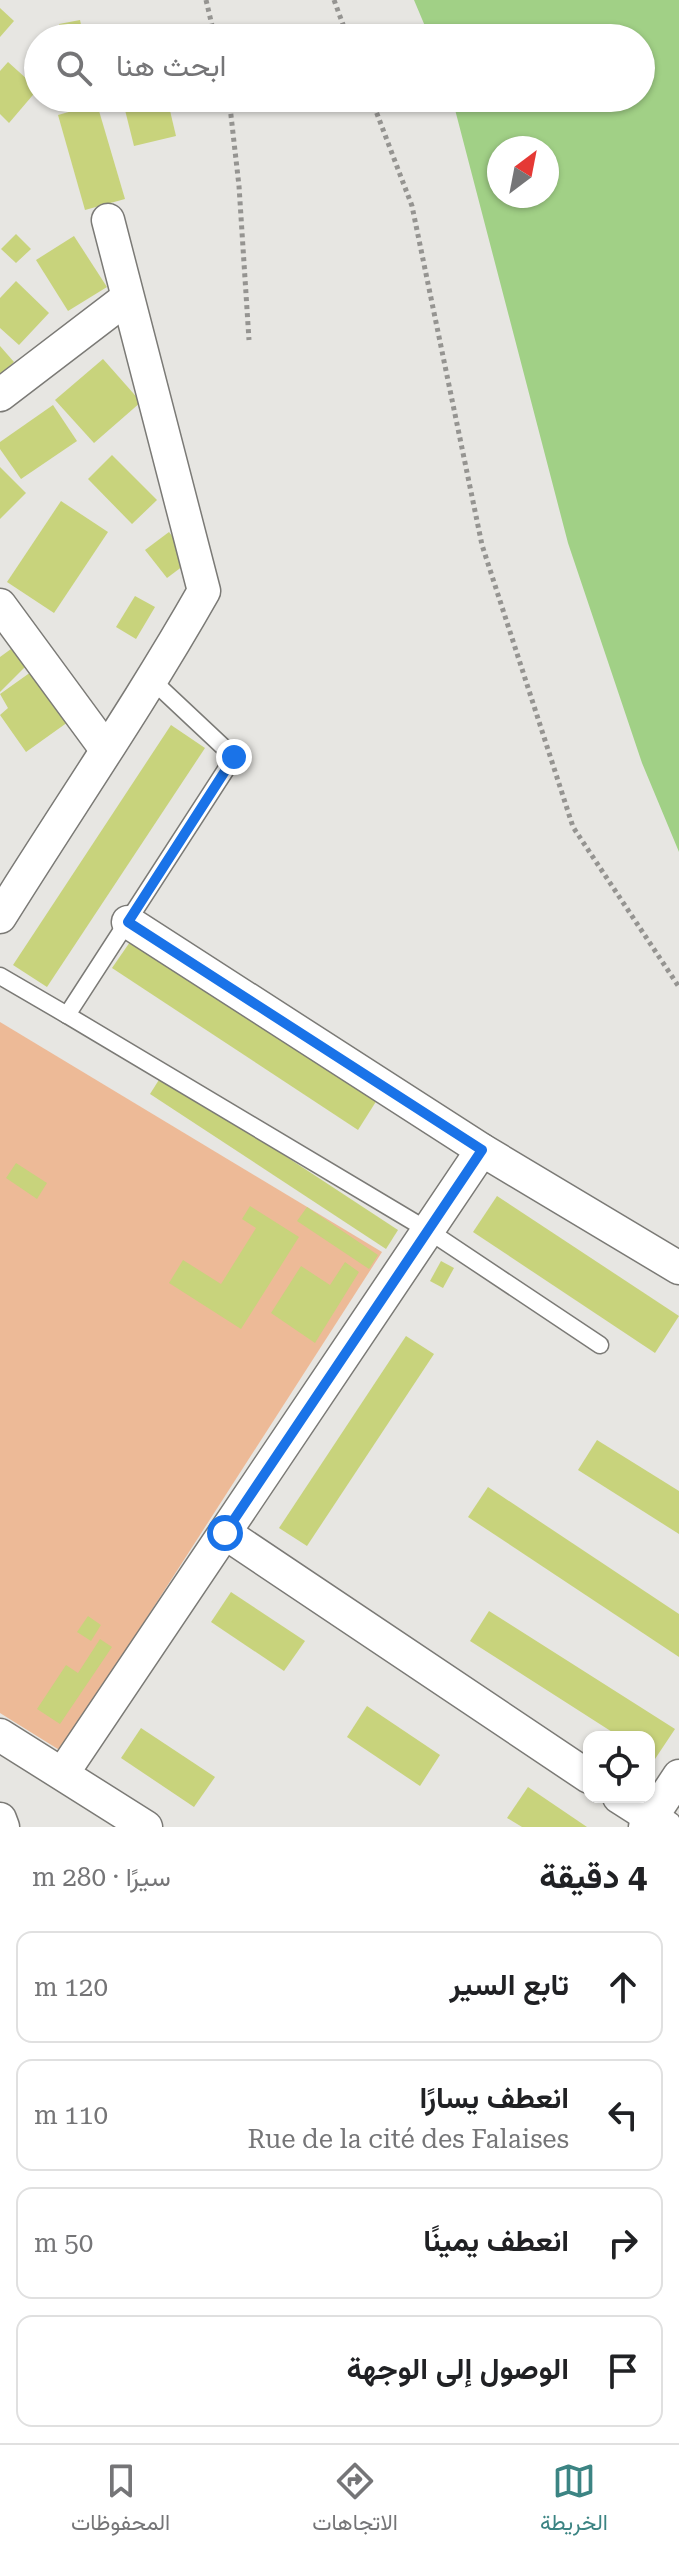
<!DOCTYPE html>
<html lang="ar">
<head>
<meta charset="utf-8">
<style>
	:root { --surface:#fff; --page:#f2f2f2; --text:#202124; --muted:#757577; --line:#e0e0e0; --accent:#3c8483 }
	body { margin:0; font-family:"Roboto Serif",Vazirmatn,serif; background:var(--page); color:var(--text); direction:rtl }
	.controls { position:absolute; right:24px; bottom:24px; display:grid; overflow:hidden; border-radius:16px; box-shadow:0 2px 6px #0004 }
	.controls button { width:72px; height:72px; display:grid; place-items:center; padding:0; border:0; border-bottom:2px solid var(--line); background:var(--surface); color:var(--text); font:40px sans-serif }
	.compass { position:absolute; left:487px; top:136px; width:72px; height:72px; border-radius:50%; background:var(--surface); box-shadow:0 2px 6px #0004; rotate:32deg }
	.stop { position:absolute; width:24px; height:24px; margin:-18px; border:6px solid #1a73e8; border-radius:50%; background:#fff }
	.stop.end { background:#1a73e8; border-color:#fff; box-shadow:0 2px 8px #0008 }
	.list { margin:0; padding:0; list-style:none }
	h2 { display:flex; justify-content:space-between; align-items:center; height:104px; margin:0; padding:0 32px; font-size:34px }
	h2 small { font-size:26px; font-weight:400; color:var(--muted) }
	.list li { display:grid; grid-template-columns:52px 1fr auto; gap:24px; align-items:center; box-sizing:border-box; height:112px; margin:0 16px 16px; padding:0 16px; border:2px solid var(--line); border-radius:16px }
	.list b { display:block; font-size:30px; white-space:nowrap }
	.list p { margin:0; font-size:26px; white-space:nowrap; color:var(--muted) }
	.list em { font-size:26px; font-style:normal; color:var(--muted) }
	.icon { flex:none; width:44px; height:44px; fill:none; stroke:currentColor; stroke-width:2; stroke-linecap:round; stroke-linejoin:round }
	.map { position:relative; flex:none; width:679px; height:1827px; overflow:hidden; direction:ltr }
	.search { position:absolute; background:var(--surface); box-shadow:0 2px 6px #0004; left:24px; right:24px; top:24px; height:88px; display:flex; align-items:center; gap:20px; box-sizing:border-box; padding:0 28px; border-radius:44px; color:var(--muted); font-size:30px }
	.sheet { height:616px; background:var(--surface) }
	nav { display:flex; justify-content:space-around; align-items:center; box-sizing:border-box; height:112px; border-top:2px solid var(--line); background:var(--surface); font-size:22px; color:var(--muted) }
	nav a { display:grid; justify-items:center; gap:4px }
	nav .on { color:var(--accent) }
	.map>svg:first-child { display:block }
</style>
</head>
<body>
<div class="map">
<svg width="679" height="1827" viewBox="0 0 679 1827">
	<rect width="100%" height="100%" fill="#e7e6e2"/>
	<path fill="#edba97" d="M 0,1022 L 382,1252 L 61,1751 L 0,1713 Z"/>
	<path fill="#a1d086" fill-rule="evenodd" d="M 414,0 L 679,0 L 679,852 L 642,763 L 568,543 L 452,98 L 641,98 L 641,38 L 430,38 ZM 499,148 L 547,148 L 547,196 L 499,196 Z"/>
	<g fill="#c8d37c">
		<path d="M 0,8 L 14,21 L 0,37 Z"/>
		<path d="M 80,20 L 84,38 L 62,38 L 59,24 Z"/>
		<path d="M 8,62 L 38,89 L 9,123 L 0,114 L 0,71 Z"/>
		<path d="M 122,98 L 167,98 L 176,136 L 134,146 Z"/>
		<path d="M 97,104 L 125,199 L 85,210 L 58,115 Z"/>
		<path d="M 16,234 L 31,249 L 16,263 L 1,249 Z"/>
		<path d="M 74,236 L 107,287 L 68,311 L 36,260 Z"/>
		<path d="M 16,281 L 49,313 L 19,345 L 0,328 L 0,298 Z"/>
		<path d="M 0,346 L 14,362 L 0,375 Z"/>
		<path d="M 103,359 L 141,402 L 94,443 L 55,400 Z"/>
		<path d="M 53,405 L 77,441 L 21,479 L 0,449 L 0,442 Z"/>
		<path d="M 112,455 L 157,500 L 132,524 L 88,479 Z"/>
		<path d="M 0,467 L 26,493 L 0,519 Z"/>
		<path d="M 61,501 L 108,532 L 54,613 L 7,582 Z"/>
		<path d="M 169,532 L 191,560 L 167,578 L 145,550 Z"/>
		<path d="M 135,596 L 155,607 L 136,639 L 116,627 Z"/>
		<path d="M 11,649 L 27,665 L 0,692 L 0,657 Z"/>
		<path d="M 31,672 L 68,722 L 26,752 L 0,715 L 8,708 L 0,694 Z"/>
		<path d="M 171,725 L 205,748 L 47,987 L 13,965 Z"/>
		<path d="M 132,939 L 377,1100 L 358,1130 L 112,968 Z"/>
		<path d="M 162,1075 L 398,1230 L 386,1249 L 150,1094 Z"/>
		<path d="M 16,1163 L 47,1183 L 37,1199 L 6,1178 Z"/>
		<path d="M 497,1196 L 679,1316 L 655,1353 L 473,1232 Z"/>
		<path d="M 250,1206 L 299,1237 L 241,1329 L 169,1283 L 183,1260 L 221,1284 L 256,1228 L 242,1219 Z"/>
		<path d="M 307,1207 L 378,1255 L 369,1269 L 297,1221 Z"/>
		<path d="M 441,1261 L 454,1268 L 443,1288 L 430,1281 Z"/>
		<path d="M 345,1262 L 359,1272 L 315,1343 L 271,1313 L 301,1266 L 330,1285 Z"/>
		<path d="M 406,1336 L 434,1354 L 307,1546 L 279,1528 Z"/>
		<path d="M 597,1440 L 679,1491 L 679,1534 L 578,1470 Z"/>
		<path d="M 488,1487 L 679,1614 L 679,1657 L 468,1517 Z"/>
		<path d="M 231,1592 L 305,1641 L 284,1671 L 211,1622 Z"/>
		<path d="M 489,1611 L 675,1729 L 655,1759 L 649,1755 L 649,1737 L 620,1737 L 470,1641 Z"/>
		<path d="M 88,1616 L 101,1625 L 91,1641 L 77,1632 Z"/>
		<path d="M 100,1639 L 112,1647 L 60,1724 L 37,1709 L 66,1665 L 78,1673 Z"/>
		<path d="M 367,1706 L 440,1755 L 420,1786 L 347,1737 Z"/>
		<path d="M 141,1728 L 215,1777 L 194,1807 L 121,1758 Z"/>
		<path d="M 528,1787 L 587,1827 L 522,1827 L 507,1818 Z"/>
	</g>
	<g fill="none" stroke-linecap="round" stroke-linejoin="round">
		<g stroke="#7b7a76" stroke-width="19">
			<g id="lane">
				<path d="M 0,976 L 67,1015 L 234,757 L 153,681"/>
				<path d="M 67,1015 L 429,1231 L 600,1345"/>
			</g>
		</g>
		<g stroke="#7b7a76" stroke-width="35">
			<g id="street">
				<path d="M 0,395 L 127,298"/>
				<path d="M 0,605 L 105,748"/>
				<path d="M 0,917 C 68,808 141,702 204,591 L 108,220"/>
				<path d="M 128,922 L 482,1150 L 679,1268"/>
				<path d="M 225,1533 L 589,1777"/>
				<path d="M 0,1735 L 146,1827"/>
				<path d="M 63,1773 L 482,1150"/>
				<path d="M 619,1797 L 666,1827"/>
				<path d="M 0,1819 L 3,1827"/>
				<path d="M 645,1827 L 679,1776"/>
			</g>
		</g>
		<g stroke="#959491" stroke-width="5" stroke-dasharray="4 4" stroke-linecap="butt">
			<path d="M 206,0 L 215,38"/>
			<path d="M 334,0 L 348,38"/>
			<path d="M 229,98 L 239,186 L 249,340"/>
			<path d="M 371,98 L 412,206 L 482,545 L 573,827 L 679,987"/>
		</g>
		<use href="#lane" stroke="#fff" stroke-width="16"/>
		<use href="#street" stroke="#fff" stroke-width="32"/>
	</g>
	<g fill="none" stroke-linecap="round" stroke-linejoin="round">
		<path stroke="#1a73e8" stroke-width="10" d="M 225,1533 L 482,1150 L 128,922 L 234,757"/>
	</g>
</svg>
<div class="controls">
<button><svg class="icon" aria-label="locate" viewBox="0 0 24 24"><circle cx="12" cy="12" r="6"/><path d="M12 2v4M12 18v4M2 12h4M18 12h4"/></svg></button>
</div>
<svg class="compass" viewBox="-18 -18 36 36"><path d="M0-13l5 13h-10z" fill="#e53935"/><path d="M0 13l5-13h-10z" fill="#757577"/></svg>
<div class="stop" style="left:225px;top:1533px"></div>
<div class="stop end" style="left:234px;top:757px"></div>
<div class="search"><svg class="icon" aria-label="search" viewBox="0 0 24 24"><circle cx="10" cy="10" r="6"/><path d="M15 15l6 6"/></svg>ابحث هنا</div>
</div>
<section class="sheet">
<h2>4 دقيقة<small>سيرًا · 280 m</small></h2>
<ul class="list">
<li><svg class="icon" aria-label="ahead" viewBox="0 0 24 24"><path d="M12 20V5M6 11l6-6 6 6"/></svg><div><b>تابع السير</b></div><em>120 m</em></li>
<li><svg class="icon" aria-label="left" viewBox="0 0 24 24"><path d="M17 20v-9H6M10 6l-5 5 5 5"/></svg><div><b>انعطف يسارًا</b><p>Rue de la cité des Falaises</p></div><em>110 m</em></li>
<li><svg class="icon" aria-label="right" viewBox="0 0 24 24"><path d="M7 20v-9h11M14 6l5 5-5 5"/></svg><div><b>انعطف يمينًا</b></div><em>50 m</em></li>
<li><svg class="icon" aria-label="arrive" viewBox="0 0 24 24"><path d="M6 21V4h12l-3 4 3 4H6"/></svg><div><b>الوصول إلى الوجهة</b></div></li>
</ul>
</section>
<nav>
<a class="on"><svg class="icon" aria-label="map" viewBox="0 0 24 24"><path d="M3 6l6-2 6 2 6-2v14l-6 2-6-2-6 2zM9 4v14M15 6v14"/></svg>الخريطة</a>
<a><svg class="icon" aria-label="directions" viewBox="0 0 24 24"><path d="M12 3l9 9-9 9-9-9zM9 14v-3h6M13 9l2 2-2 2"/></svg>الاتجاهات</a>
<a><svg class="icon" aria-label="saved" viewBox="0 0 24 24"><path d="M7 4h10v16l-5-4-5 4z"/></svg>المحفوظات</a>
</nav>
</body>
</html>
